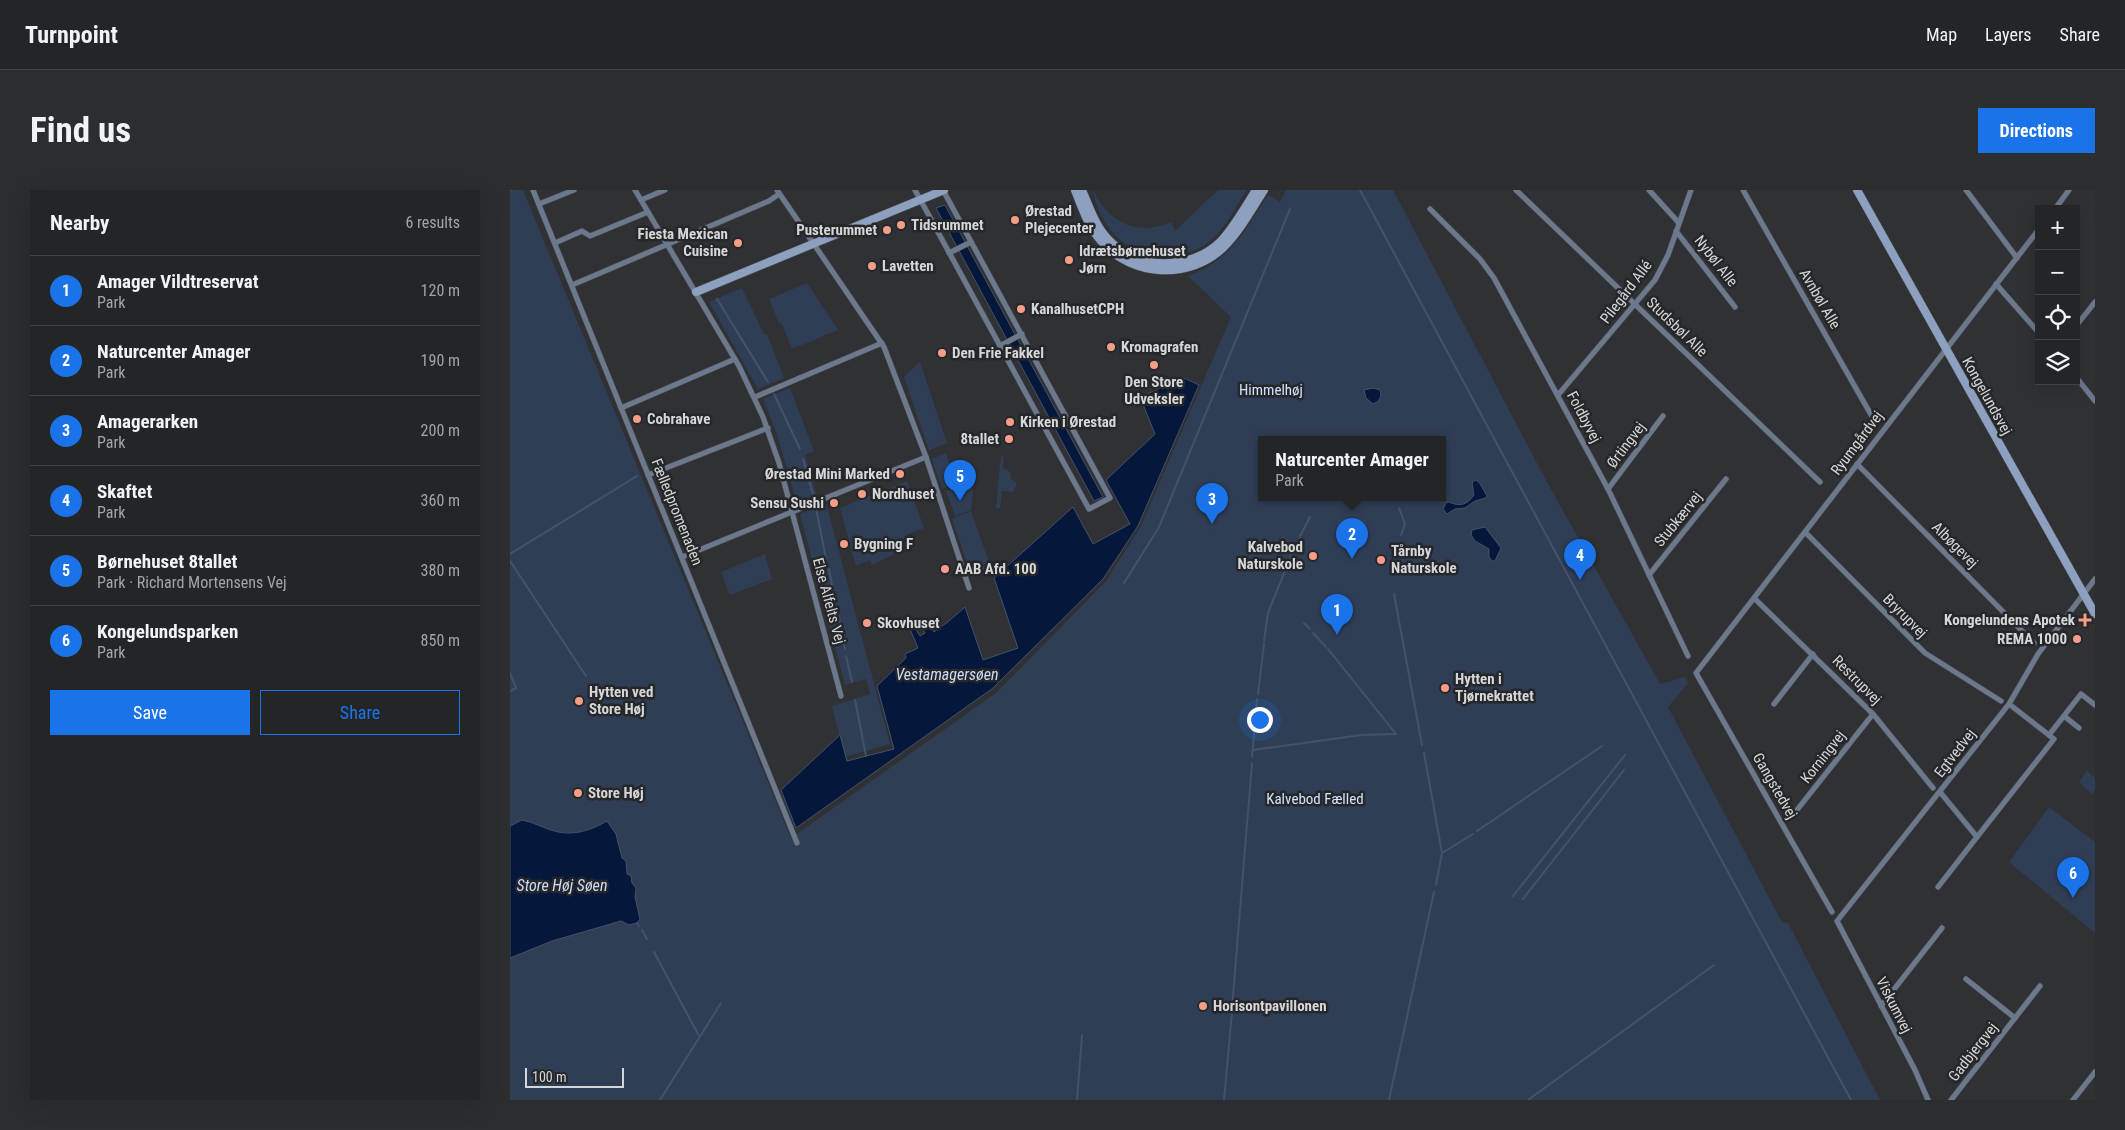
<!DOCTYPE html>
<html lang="en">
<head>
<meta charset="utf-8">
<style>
	:root { --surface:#232527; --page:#2b2d2f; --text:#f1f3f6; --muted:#a3a5a7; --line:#404244; --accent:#1a73e8 }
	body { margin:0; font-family:"Roboto Condensed",sans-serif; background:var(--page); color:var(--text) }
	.controls { position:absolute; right:15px; top:15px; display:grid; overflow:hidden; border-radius:0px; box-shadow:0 5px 20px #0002 }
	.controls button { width:45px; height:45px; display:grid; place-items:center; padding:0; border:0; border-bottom:1px solid var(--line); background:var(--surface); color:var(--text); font:25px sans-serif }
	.scale { position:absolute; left:15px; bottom:12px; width:99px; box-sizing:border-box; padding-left:5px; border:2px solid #d5d6d8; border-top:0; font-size:14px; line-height:18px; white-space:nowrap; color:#d5d6d8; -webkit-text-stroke:4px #25272a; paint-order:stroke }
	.you { position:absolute; left:749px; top:529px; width:18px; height:18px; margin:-12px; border:4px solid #fff; border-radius:50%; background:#1a73e8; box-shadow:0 0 0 8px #1a73e833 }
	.badge { display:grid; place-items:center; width:32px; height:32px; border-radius:50%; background:var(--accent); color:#fff; font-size:16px; font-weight:700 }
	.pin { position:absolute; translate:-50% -41px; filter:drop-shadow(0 1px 2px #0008) }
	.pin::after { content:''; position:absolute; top:26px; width:18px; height:15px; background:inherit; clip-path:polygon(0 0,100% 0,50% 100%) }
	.popup { position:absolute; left:748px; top:246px; width:188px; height:65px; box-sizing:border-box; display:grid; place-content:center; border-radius:0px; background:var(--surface); filter:drop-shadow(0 1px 4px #0005); font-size:16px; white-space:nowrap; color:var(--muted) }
	.popup b { font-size:19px; color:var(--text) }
	.popup::after { content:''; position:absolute; left:50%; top:100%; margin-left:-10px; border:10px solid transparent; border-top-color:var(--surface) }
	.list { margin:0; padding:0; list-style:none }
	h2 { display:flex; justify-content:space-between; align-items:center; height:65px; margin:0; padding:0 20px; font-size:21px }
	h2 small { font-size:16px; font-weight:400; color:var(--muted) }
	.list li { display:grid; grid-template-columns:32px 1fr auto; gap:15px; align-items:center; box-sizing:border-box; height:70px; padding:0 20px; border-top:1px solid var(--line) }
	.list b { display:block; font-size:19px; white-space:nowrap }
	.list p { margin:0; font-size:16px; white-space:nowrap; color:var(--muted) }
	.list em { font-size:16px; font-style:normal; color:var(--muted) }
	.actions { display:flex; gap:10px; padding:15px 20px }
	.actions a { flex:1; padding:11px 0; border:1px solid var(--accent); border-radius:0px; text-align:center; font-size:18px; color:var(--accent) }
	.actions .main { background:var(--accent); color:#fff }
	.icon { flex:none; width:28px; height:28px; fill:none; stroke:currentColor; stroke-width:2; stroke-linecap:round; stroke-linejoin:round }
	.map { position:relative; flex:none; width:1585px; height:910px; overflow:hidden; border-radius:0px }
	header { display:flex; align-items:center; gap:30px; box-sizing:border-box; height:70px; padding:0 25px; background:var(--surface); border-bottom:1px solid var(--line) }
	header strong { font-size:24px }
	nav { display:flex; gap:28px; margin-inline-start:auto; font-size:18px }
	.intro { display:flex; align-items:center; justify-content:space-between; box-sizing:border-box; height:120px; padding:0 30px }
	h1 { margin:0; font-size:35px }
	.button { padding:12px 22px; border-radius:0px; background:var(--accent); color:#fff; font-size:18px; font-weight:700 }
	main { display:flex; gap:30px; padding:0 30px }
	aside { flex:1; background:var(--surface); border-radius:0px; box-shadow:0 5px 20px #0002 }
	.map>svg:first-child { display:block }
</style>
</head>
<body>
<header>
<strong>Turnpoint</strong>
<nav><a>Map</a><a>Layers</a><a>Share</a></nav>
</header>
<div class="intro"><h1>Find us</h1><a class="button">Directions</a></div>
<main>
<aside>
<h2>Nearby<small>6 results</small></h2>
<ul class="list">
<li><span class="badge">1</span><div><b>Amager Vildtreservat</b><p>Park</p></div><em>120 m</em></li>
<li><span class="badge">2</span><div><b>Naturcenter Amager</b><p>Park</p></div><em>190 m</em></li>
<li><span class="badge">3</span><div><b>Amagerarken</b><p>Park</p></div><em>200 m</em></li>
<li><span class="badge">4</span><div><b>Skaftet</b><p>Park</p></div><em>360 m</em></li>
<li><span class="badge">5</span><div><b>Børnehuset 8tallet</b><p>Park · Richard Mortensens Vej</p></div><em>380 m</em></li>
<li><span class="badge">6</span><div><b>Kongelundsparken</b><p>Park</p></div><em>850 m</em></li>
</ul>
<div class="actions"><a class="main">Save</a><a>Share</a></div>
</aside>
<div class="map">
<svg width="1585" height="910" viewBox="0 0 1585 910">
	<rect width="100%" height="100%" fill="#2f3134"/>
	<g fill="#303e55" fill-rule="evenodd">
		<path d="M 0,0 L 13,0 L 281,648 L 486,503 L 596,391 L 630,338 L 721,127 L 678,86 C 720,71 735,40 758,5 L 770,12 L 776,0 L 883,0 L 1037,292 L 1150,494 L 1175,487 L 1178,493 L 1158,517 L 1272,732 L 1278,733 L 1370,910 L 0,910 ZM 752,250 L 932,250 L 932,308 L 752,308 Z"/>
		<path d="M 582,0 C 587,6 590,14 596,20 C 614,40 638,42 662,32 L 665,41 L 708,0 L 737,0 C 726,16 716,37 701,50 C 670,76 620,70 597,35 C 589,24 586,12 582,0 Z"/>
		<path d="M 297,93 L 328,140 L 282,159 L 272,134 L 269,133 L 259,109 Z"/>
		<path d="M 232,98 L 254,144 L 257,144 L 274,188 L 248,199 L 199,112 Z"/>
		<path d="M 410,172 L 437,253 L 419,260 L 394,187 Z"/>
		<path d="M 280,198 L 304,261 L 295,265 L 307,307 L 287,314 L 268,247 L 253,209 Z"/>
		<path d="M 436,263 L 446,293 L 432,299 L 422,269 Z"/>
		<path d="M 491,264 L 494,268 L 493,278 L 500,282 L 501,289 L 507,293 L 503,302 L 492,301 L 490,318 L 486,318 Z"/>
		<path d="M 397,291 L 414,338 L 398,344 L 398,357 L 362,375 L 360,370 L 346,376 L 330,318 Z"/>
		<path d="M 464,291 L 461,320 L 445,326 L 436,301 Z"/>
		<path d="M 316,313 L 380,554 L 335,567 L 322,516 L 360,504 L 356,489 L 335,495 L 290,324 Z"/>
		<path d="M 461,321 L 482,381 L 462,388 L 442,329 Z"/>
		<path d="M 255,364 L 262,389 L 220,405 L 211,382 Z"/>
		<path d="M 1577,581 L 1585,588 L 1585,600 L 1582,604 L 1569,592 Z"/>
		<path d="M 1539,617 L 1585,652 L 1585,743 L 1499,672 Z"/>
	</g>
	<g fill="#05183c" stroke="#43516b">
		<path d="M 435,15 L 593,307 L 584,311 L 426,18 Z"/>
		<path d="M 674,188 L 689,195 L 628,336 L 593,389 L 483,498 L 286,638 L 271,600 L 330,545 L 337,571 L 384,559 L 367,496 L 396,468 L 395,464 L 408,458 L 400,439 L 405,438 L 410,446 L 415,443 L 411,435 L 417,432 L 424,442 L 439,431 L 455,417 L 473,470 L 508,458 L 484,388 L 563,317 L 583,354 L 620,334 L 596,290 L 645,244 L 630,207 Z"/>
		<path d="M 863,198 L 870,200 C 872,207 870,211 863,214 L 856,208 L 854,200 Z"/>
		<path d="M 965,290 L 969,292 L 977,306 L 976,308 L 965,311 L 955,318 L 945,319 L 937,324 L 933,319 L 936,313 L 939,312 C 950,317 957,315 964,305 L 962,293 Z"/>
		<path d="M 975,337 L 991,358 L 985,371 L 982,371 L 979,367 L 979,359 L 965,351 L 961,345 L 962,340 Z"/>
		<path d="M 12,630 C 23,632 31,637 41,640 C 61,647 80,641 97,631 L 106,644 L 112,668 L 116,671 L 117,684 L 121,686 L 122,693 L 126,698 L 125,707 L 130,729 L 127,733 L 119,735 L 111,731 L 42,751 L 0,768 L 0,636 Z"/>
	</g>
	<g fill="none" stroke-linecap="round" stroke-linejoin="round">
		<g stroke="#43516b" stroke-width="2">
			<path d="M 0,0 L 1,0"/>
			<path d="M 850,0 L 1341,910"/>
			<path d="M 207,109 L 258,192"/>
			<path d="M 264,204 L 290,259"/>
			<path d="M 293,269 L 304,308"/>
			<path d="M 306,318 L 316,369"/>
			<path d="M 889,318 L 895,334 L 891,345"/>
			<path d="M 789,348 L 800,327"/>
			<path d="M 0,364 L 127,286"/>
			<path d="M 0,371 L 76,486"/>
			<path d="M 319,379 L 325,411"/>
			<path d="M 614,393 L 649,337 L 780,19"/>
			<path d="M 884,404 L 912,555"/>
			<path d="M 327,417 L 335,459"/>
			<path d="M 794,433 L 800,439"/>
			<path d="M 803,443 L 816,457"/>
			<path d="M 754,451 L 758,423 L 785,356"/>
			<path d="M 818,459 L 886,544"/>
			<path d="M 336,466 L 342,492"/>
			<path d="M 0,483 L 6,498 L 0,501"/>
			<path d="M 748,504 L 754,454"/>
			<path d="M 345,510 L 356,566"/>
			<path d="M 743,560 L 851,545 L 886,544"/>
			<path d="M 914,563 L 932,663 L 926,695"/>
			<path d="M 742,567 L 747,509"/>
			<path d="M 967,641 L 1092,556"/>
			<path d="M 932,663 L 963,644"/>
			<path d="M 1003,706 L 1115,565"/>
			<path d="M 1013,709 L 1114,580"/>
			<path d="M 127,733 L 129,736"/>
			<path d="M 132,740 L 137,749"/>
			<path d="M 144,762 L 189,846"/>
			<path d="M 722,818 L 742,573"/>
			<path d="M 150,910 L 211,813"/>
			<path d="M 567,910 L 572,845"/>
			<path d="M 714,910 L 722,822"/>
			<path d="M 879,910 L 924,702"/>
			<path d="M 1018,910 L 1204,775"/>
		</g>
		<g stroke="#4d4f52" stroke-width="6">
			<g id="street">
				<path d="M 23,0 L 287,653"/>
				<path d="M 125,0 L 229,176 L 253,227 L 269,273 L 331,506"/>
				<path d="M 267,0 L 374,157 L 416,267 L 459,398"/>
				<path d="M 405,0 L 579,319 L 600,308 L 433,0"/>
				<path d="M 1006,0 L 1310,292"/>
				<path d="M 1139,0 L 1169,33"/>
				<path d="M 1233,0 L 1364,230"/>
				<path d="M 1456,0 L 1507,68"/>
				<path d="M 131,10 L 155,0"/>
				<path d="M 29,14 L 64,0"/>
				<path d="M 920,19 L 970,69 L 984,88 L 1098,299 L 1178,466"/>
				<path d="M 1545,19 L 1559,0"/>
				<path d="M 1166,41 L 1225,117"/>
				<path d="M 45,53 L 72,41 L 80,46 L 138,22"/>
				<path d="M 439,63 L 461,52"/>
				<path d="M 1486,94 L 1529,143"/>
				<path d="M 62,95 L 259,11 L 269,4"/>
				<path d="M 1566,136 L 1585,112"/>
				<path d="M 490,156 L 512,144"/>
				<path d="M 1566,187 L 1585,211"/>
				<path d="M 1048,205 L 1145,90 L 1158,65 L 1181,0"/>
				<path d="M 245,207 L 372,153"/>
				<path d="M 111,218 L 225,169"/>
				<path d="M 1347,274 L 1524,453"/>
				<path d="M 138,285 L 258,238"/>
				<path d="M 1098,299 L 1153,226"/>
				<path d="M 1295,342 L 1415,463 L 1491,511"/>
				<path d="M 172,367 L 416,267"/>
				<path d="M 1139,385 L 1216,289"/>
				<path d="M 1244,408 L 1363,524 L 1423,598"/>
				<path d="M 1264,514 L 1303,464"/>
				<path d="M 1554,526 L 1569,538"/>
				<path d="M 1539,545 L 1571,504 L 1585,515"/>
				<path d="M 1430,602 L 1467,647 L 1544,549 L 1499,514"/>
				<path d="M 1283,625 L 1363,524"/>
				<path d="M 1428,697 L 1467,647"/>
				<path d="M 1322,722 L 1186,483 L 1529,39"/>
				<path d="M 1456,789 L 1505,828"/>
				<path d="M 1371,816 L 1432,738"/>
				<path d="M 1418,910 L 1405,880 L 1327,731 L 1499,514 L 1528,464 L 1585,389"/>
				<path d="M 1441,910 L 1530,796"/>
				<path d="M 1563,910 L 1585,882"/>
			</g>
		</g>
		<g stroke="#4d4f52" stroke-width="9">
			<g id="secondary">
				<path d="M 565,0 C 572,18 578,36 591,51 C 622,88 680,90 714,57 C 730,41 742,19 754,0"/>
				<path d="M 572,0 C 579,16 585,35 597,48 C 626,80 680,82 711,51 C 725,36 735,17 746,0"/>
				<path d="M 1347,0 L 1585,424"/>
				<path d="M 186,102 L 434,0"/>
			</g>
		</g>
		<use href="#street" stroke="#6c788c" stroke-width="5"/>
		<use href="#secondary" stroke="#8ea0bf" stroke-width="8"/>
	</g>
	<g fill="#f49e87" stroke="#25272a" stroke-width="2">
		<circle cx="505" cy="30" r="5"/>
		<circle cx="391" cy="35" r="5"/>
		<circle cx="377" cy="40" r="5"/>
		<circle cx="228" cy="53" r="5"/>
		<circle cx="559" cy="70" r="5"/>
		<circle cx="362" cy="76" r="5"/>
		<circle cx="511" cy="119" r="5"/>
		<circle cx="601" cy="157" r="5"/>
		<circle cx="432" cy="163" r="5"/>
		<circle cx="644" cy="175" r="5"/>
		<circle cx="127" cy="229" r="5"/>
		<circle cx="500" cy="232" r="5"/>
		<circle cx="499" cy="249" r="5"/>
		<circle cx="390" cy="284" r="5"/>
		<circle cx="352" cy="304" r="5"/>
		<circle cx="324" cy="313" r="5"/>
		<circle cx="334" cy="354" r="5"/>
		<circle cx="803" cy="366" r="5"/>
		<circle cx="871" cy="370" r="5"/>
		<circle cx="435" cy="379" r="5"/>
		<path d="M1572.5 422.5h5v5h5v5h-5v5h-5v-5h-5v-5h5z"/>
		<circle cx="357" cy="433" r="5"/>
		<circle cx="1567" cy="449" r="5"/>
		<circle cx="935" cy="498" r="5"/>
		<circle cx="69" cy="511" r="5"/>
		<circle cx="68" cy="603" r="5"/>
		<circle cx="693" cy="816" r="5"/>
	</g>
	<g text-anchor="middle" stroke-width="5" stroke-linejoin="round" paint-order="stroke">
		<g font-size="15" font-weight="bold" fill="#d5d6d8" stroke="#25272a" text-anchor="start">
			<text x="515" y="26">Ørestad<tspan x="515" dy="17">Plejecenter</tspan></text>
			<text x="401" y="40">Tidsrummet</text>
			<text x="367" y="45" text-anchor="end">Pusterummet</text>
			<text x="218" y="49" text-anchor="end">Fiesta Mexican<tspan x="218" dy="17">Cuisine</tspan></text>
			<text x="569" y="66">Idrætsbørnehuset<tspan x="569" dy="17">Jørn</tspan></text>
			<text x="372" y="81">Lavetten</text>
			<text x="521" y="124">KanalhusetCPH</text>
			<text x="611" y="162">Kromagrafen</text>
			<text x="442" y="168">Den Frie Fakkel</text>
			<text x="644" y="197" text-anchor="middle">Den Store<tspan x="644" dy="17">Udveksler</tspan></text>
			<text x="137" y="234">Cobrahave</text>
			<text x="510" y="237">Kirken i Ørestad</text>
			<text x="489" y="254" text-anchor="end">8tallet</text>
			<text x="380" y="289" text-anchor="end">Ørestad Mini Marked</text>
			<text x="362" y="309">Nordhuset</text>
			<text x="314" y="318" text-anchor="end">Sensu Sushi</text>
			<text x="344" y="359">Bygning F</text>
			<text x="793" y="362" text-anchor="end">Kalvebod<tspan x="793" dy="17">Naturskole</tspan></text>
			<text x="881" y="366">Tårnby<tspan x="881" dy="17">Naturskole</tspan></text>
			<text x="445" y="384">AAB Afd. 100</text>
			<text x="1565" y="435" text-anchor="end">Kongelundens Apotek</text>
			<text x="367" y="438">Skovhuset</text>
			<text x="1557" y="454" text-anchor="end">REMA 1000</text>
			<text x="945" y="494">Hytten i<tspan x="945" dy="17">Tjørnekrattet</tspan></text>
			<text x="79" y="507">Hytten ved<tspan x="79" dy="17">Store Høj</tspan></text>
			<text x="78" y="608">Store Høj</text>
			<text x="703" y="821">Horisontpavillonen</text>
		</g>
		<g font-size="15" fill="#d5d6d8" stroke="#25272a">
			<text transform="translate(1206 71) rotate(52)" y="5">Nybøl Alle</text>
			<text transform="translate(1116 102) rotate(-53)" y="5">Pilegård Allé</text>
			<text transform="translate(1310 109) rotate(60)" y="5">Avnbøl Alle</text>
			<text transform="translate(1167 137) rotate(44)" y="5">Studsbøl Alle</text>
			<text transform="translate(1477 206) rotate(61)" y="5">Kongelundsvej</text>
			<text transform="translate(1074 227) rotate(62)" y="5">Foldbyvej</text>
			<text transform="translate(1347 253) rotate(-53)" y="5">Ryumgårdvej</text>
			<text transform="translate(1116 255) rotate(-53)" y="5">Ørtingvej</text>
			<text transform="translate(167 322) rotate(68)" y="5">Fælledpromenaden</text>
			<text transform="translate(1168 329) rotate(-51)" y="5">Stubkærvej</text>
			<text transform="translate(1445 355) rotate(45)" y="5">Albøgevej</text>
			<text transform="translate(319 411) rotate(75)" y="5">Else Alfelts Vej</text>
			<text transform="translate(1395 426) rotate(45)" y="5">Bryrupvej</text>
			<text transform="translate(1347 490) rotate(45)" y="5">Restrupvej</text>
			<text transform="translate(1445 563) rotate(-52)" y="5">Egtvedvej</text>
			<text transform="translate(1313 567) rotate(-52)" y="5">Korningvej</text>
			<text transform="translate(1265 596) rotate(60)" y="5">Gangstedvej</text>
			<text transform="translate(1384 815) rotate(63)" y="5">Viskumvej</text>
			<text transform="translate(1463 862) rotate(-52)" y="5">Gadbjergvej</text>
		</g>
		<g font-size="15" fill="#d2e2fd" stroke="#25272a">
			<text x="761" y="205">Himmelhøj</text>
			<text x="805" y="614">Kalvebod Fælled</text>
		</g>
		<g font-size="16" font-style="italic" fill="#cdddf8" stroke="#25272a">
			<text x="437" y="490">Vestamagersøen</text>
			<text x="52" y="701">Store Høj Søen</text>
		</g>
	</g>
</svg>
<div class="controls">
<button>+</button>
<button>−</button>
<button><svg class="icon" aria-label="locate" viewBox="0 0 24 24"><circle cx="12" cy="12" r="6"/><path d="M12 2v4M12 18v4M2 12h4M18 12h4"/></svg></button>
<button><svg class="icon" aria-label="layers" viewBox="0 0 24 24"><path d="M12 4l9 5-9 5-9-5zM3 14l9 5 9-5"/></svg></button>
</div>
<div class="scale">100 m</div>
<div class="you"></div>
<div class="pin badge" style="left:827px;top:445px">1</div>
<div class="pin badge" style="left:842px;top:369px">2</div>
<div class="popup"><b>Naturcenter Amager</b>Park</div>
<div class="pin badge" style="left:702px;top:334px">3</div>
<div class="pin badge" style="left:1070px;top:390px">4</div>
<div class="pin badge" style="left:450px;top:311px">5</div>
<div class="pin badge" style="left:1563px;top:708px">6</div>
</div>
</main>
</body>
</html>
